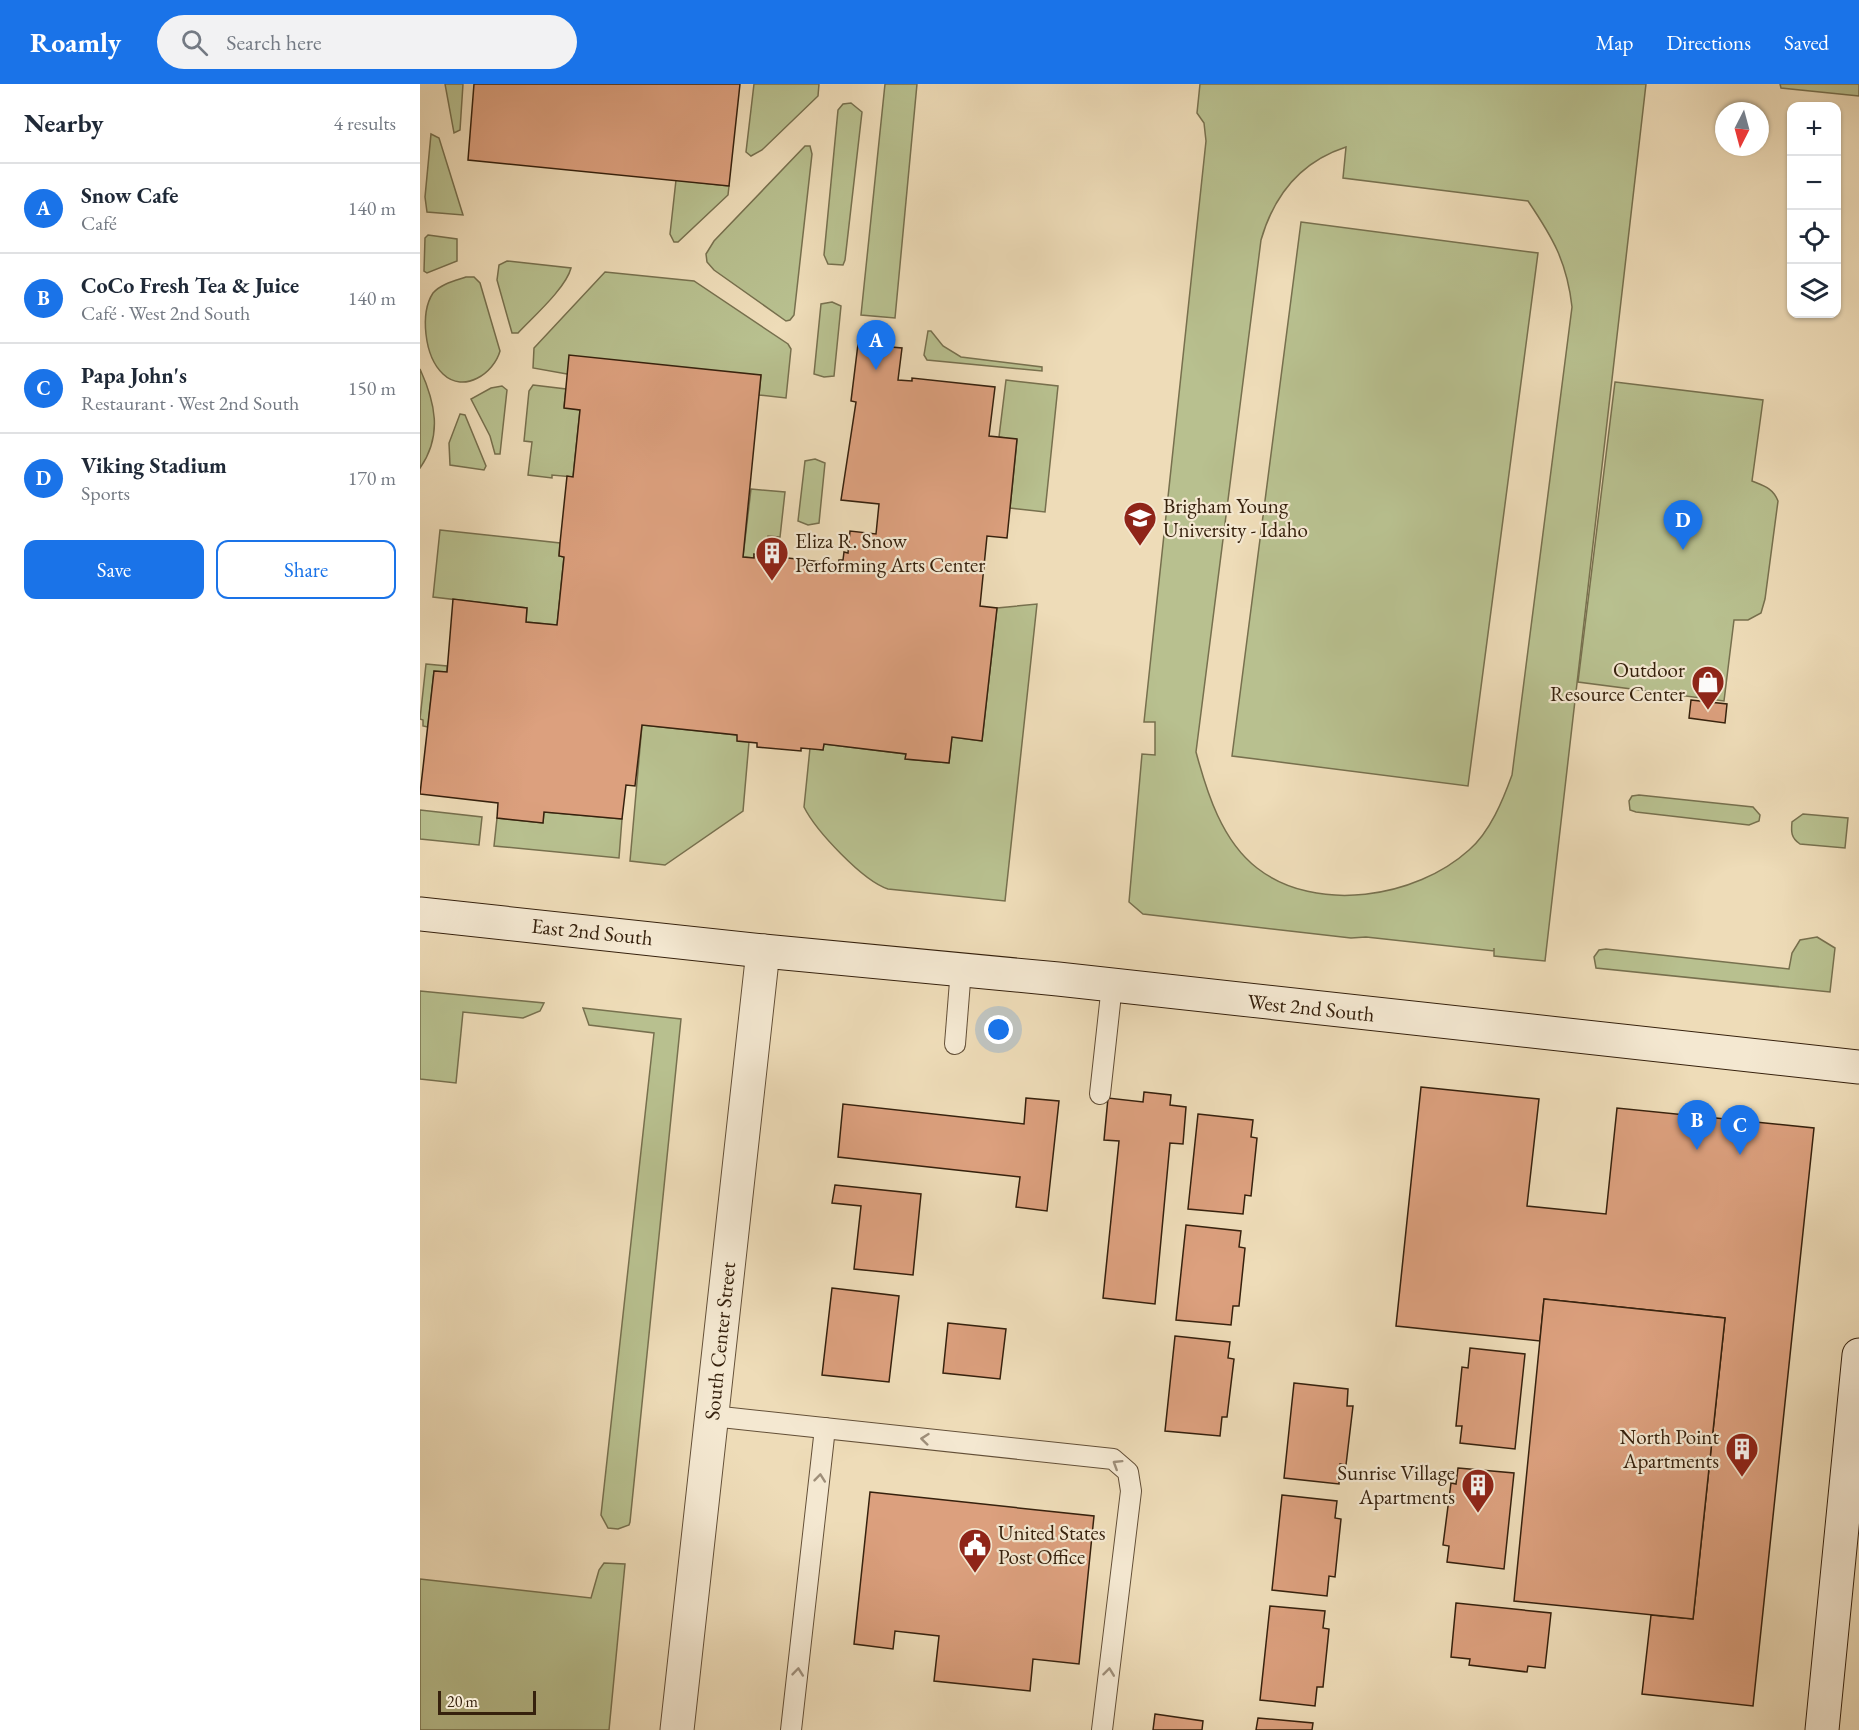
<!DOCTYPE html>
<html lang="en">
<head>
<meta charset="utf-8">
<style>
	:root { --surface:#fff; --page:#f2f2f3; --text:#1f2937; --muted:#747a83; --line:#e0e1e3; --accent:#1a73e8 }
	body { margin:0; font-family:"EB Garamond",serif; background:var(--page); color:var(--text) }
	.controls { position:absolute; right:18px; top:18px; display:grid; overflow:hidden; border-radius:12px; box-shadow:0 2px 4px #0004 }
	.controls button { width:54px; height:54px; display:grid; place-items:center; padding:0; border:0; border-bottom:2px solid var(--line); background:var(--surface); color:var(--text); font:30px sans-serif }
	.compass { position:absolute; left:1295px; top:18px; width:54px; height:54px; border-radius:50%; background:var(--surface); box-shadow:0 2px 4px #0004; rotate:186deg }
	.scale { position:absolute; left:18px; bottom:15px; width:98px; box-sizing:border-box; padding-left:6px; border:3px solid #36210d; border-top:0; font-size:16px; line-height:21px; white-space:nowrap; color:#36210d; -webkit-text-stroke:4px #f4e8d1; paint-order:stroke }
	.you { position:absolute; left:579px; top:946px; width:21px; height:21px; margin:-15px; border:4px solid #fff; border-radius:50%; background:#1a73e8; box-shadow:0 0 0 9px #1a73e833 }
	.badge { display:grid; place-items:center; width:39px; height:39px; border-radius:50%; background:var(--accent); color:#fff; font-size:20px; font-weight:700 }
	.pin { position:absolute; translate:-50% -50px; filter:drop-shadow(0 2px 3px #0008) }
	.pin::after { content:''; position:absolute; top:32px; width:21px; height:18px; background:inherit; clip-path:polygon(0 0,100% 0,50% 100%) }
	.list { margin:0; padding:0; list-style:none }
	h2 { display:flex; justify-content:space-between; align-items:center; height:78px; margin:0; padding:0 24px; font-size:26px }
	h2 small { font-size:20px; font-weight:400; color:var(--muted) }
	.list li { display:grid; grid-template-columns:39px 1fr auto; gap:18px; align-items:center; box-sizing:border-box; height:90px; padding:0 24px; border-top:2px solid var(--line) }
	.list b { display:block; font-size:22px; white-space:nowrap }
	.list p { margin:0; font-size:20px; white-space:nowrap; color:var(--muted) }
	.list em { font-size:20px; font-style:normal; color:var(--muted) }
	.actions { display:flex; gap:12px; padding:18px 24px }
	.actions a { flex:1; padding:14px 0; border:2px solid var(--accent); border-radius:12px; text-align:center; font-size:21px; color:var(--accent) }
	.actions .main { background:var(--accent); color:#fff }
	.icon { flex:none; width:33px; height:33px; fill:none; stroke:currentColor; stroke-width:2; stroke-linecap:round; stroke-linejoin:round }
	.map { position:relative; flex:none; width:1439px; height:1646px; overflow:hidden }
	header { display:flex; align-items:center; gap:36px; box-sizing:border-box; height:84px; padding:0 30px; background:var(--accent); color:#fff }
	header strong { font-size:28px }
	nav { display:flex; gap:33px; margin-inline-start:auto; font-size:21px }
	.search { width:420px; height:54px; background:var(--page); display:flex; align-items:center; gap:15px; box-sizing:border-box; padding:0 21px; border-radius:33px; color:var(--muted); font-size:22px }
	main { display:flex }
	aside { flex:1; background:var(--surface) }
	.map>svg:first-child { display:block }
</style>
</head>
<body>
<header>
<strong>Roamly</strong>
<div class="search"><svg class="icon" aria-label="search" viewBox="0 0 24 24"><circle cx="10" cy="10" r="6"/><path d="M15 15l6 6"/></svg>Search here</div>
<nav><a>Map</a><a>Directions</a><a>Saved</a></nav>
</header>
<main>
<aside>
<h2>Nearby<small>4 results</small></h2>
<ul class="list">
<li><span class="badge">A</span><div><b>Snow Cafe</b><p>Café</p></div><em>140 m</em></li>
<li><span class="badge">B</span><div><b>CoCo Fresh Tea &amp; Juice</b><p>Café · West 2nd South</p></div><em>140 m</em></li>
<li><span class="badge">C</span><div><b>Papa John's</b><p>Restaurant · West 2nd South</p></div><em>150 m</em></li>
<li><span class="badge">D</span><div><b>Viking Stadium</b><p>Sports</p></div><em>170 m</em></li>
</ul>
<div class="actions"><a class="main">Save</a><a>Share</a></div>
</aside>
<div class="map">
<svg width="1439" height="1646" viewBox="0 0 1439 1646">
	<rect width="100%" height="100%" fill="#eedcb8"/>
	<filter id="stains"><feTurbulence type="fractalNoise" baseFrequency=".00333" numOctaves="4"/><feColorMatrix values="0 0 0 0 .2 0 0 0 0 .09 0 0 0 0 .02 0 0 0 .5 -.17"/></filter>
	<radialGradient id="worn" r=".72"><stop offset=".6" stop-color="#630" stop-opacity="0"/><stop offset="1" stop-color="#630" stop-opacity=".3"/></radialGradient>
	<g fill="#b8c08f" stroke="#77704e" stroke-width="1.5" fill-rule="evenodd">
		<path d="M 25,0 L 43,0 L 40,46 L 34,49 Z"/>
		<path d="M 334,0 L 399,0 L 398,12 L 342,66 L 331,72 L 326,68 Z"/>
		<path d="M 465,0 L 497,0 L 475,234 L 441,231 Z"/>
		<path d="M 780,0 L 1226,0 L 1125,877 L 1074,872 L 1074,864 L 1074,867 L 946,853 L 931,854 L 723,830 L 709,818 L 722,670 L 735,671 L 735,638 L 724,638 L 786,57 L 784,39 L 777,29 ZM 926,63 L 923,94 L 1108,117 C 1133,154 1147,178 1152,223 L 1092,691 C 1083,716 1070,748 1049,766 C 996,814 896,830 837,784 C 802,757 787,709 776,668 L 841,156 C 854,111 880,78 926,63 Z"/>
		<path d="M 1360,0 L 1439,0 L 1439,12 L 1361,4 Z"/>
		<path d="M 431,19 L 442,28 L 425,176 L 423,181 L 408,180 L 404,171 L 418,26 L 423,20 Z"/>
		<path d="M 11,50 L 19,54 L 43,131 L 7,128 L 5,113 Z"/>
		<path d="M 385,62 L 390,62 L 392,70 L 374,231 L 370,236 L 366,237 L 294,186 L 287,178 L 286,170 L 294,157 Z"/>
		<path d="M 256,96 L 309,102 L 308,111 L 258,158 L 254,158 L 250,150 Z"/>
		<path d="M 881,138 L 1118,169 L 1048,702 L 812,672 Z"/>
		<path d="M 8,151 L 37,155 L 37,177 L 7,189 L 4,187 L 5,154 Z"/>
		<path d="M 87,177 L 151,184 C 146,204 113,233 98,249 L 92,249 L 77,196 L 79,181 Z"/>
		<path d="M 185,188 L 274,197 L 368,260 L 371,265 L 366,314 L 339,311 L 341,291 L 147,290 L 113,284 L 114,264 Z"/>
		<path d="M 46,193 L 54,193 L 60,199 L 80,267 C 74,289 44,310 23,290 C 4,272 0,229 13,209 C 21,200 34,197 46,193 Z"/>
		<path d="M 412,218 L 421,222 L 414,292 L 404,293 L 394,290 L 401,220 Z"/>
		<path d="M 511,247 L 523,262 L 541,273 L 622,283 L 622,287 L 507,276 L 504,271 L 508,247 Z"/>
		<path d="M 0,285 C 15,318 23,351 0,384 Z"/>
		<path d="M 586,296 L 638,302 L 625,428 L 590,424 L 597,356 L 579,353 Z"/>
		<path d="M 1195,298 L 1343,316 L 1332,397 C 1344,402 1353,404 1358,417 L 1345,515 L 1341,529 L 1328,536 L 1314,536 L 1304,617 L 1158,598 Z"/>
		<path d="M 113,301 L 146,305 L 144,323 L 160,326 L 153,393 L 132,391 L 132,394 L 108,391 L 112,358 L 104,357 L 109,307 Z"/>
		<path d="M 82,302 L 87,306 L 80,370 L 75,370 L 70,352 L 51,315 L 71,304 Z"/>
		<path d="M 40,330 L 45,331 L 66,382 L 64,386 L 30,381 L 29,359 Z"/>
		<path d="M 395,375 L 405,379 L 399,439 L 388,441 L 378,437 L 385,377 Z"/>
		<path d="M 331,405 L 365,408 L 360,453 L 348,452 L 346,466 L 360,468 L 360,473 L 334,470 L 334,474 L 323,473 Z"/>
		<path d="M 20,446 L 140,459 L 139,472 L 144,473 L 137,541 L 106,538 L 107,524 L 13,513 Z"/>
		<path d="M 617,520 L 585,817 L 468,805 C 443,797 396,747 384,723 L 390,664 L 403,666 L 404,660 L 486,670 L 486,675 L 529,679 L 532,653 L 562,657 L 577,524 Z"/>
		<path d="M 6,580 L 27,582 L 27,588 L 14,587 L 8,643 L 3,642 L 3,636 L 0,635 Z"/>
		<path d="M 222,641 L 317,651 L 329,658 L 323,727 L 245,781 L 210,777 Z"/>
		<path d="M 1219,711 L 1333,723 L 1340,731 L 1339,737 L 1329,741 L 1216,728 L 1210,726 L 1209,717 L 1212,712 Z"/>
		<path d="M 0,726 L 62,733 L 59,761 L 0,755 Z"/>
		<path d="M 124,728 L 202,735 L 199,774 L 74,762 L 77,734 L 123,739 Z"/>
		<path d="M 1383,730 L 1428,734 L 1425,764 L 1380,760 C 1371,754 1371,748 1372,738 Z"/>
		<path d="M 1397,853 L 1415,864 L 1410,908 L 1176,884 L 1174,873 L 1179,866 L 1186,865 L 1369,885 L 1372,869 L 1380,856 Z"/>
		<path d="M 0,907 L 124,919 L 120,927 L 103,934 L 43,928 L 36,999 L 0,995 Z"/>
		<path d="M 163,924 L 261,935 L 210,1438 L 209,1441 L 198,1445 L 188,1444 L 181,1431 L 234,949 L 169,941 Z"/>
		<path d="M 184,1479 L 205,1480 L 189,1646 L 0,1646 L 0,1495 L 171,1514 L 179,1486 Z"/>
	</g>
	<g fill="#dca07e" stroke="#36210d" stroke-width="1.5">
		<path d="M 54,0 L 320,0 L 309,102 L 48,76 Z"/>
		<path d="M 438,260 L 482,264 L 478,296 L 492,297 L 492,294 L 575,303 L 569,352 L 597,355 L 587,454 L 567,452 L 560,522 L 577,524 L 562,657 L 532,653 L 529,679 L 485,675 L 486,670 L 404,660 L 403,666 L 381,664 L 381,667 L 337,663 L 337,659 L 317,657 L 317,651 L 222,641 L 215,702 L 206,701 L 202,735 L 124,728 L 123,739 L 77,734 L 78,719 L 0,710 L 14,587 L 27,588 L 33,515 L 107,524 L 106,538 L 137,541 L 144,473 L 139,472 L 140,459 L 147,392 L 153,393 L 160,326 L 144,324 L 149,271 L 341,291 L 323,473 L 334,474 L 334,470 L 419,480 L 419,476 L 423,476 L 424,468 L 428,469 L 430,447 L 456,450 L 459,420 L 421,416 L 436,318 L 431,317 Z"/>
		<path d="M 1271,616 L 1307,620 L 1305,639 L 1269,634 Z"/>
		<path d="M 1001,1003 L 1119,1015 L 1107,1122 L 1186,1130 L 1197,1024 L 1394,1044 L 1333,1622 L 1222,1610 L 1231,1531 L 1273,1535 L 1305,1234 L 1124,1215 L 1120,1257 L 976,1242 Z"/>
		<path d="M 724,1008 L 751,1011 L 750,1021 L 766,1023 L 763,1060 L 750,1059 L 735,1220 L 683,1214 L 699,1057 L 684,1056 L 688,1014 L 723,1018 Z"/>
		<path d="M 606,1014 L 639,1017 L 627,1127 L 596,1123 L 600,1093 L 418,1073 L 423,1020 L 604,1040 Z"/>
		<path d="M 778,1030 L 833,1036 L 831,1053 L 837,1054 L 831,1112 L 825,1111 L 823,1130 L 768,1125 Z"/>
		<path d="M 415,1101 L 501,1110 L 493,1191 L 434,1185 L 441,1122 L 412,1119 Z"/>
		<path d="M 766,1141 L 821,1147 L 819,1163 L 825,1164 L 819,1222 L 813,1222 L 811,1241 L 756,1236 Z"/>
		<path d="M 412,1204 L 479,1212 L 469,1298 L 402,1291 Z"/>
		<path d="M 1124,1215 L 1305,1234 L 1273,1535 L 1094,1517 Z"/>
		<path d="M 528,1239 L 586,1245 L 580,1295 L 523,1289 Z"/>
		<path d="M 755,1252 L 810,1258 L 808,1274 L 814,1275 L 807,1333 L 802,1333 L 800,1352 L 745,1347 Z"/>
		<path d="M 1050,1264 L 1105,1270 L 1095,1365 L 1040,1359 L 1042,1342 L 1036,1342 L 1042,1283 L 1048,1284 Z"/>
		<path d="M 874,1299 L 928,1305 L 927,1322 L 933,1322 L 926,1381 L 920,1380 L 919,1400 L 864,1394 Z"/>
		<path d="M 1038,1384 L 1094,1389 L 1084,1485 L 1027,1478 L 1029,1462 L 1023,1461 L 1031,1399 L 1036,1400 Z"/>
		<path d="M 450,1408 L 674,1432 L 659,1580 L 613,1575 L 610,1607 L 514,1597 L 519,1552 L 475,1547 L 473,1565 L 434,1560 Z"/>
		<path d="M 862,1411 L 917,1417 L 915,1434 L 921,1435 L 915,1493 L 909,1492 L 907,1512 L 852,1506 Z"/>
		<path d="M 1036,1519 L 1131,1529 L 1125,1584 L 1108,1582 L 1107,1588 L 1049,1581 L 1050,1575 L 1031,1573 Z"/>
		<path d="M 850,1522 L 905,1527 L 903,1544 L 909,1545 L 903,1603 L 897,1603 L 895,1622 L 840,1616 Z"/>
		<path d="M 735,1630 L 783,1637 L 782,1646 L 733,1646 Z"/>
		<path d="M 838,1634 L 893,1639 L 892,1646 L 836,1646 Z"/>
	</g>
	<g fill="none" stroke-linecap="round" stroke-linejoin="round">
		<g stroke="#645038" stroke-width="22">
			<g id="lane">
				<path d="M 535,960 L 541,885"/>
				<path d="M 680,1010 L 692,901"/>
				<path d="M 292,1332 L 693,1375 L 708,1388 L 711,1407 L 682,1646"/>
				<path d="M 371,1646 L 405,1344"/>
			</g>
		</g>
		<g stroke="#645038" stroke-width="35">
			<path id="street" d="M 257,1646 L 343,867"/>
		</g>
		<g stroke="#36210d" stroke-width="35">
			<g id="secondary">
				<path d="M 0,830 L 343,867 L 638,895 L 1439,983"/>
				<path d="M 1402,1646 L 1439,1271"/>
			</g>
		</g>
		<use href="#lane" stroke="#f4e8d1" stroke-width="20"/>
		<use href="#street" stroke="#f4e8d1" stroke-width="33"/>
		<use href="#secondary" stroke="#f4e8d1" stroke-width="33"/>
	</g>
	<defs><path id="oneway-chevron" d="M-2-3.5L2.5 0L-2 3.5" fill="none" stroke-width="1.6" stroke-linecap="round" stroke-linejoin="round" transform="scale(1.5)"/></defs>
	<g stroke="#9e8e79">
		<use href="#oneway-chevron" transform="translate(505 1355) rotate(-174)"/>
		<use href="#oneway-chevron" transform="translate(697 1380) rotate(-148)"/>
		<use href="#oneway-chevron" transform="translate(400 1394) rotate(-84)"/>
		<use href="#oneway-chevron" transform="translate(378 1588) rotate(-84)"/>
		<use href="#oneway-chevron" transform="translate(689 1588) rotate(-83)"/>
	</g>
	<defs>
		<g id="university-pin" transform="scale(1.725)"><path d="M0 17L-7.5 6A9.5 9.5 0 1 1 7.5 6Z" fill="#8f2418" stroke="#f4e8d1"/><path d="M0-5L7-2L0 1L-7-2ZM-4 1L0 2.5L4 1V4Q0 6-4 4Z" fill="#fff"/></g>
		<g id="building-pin" transform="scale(1.725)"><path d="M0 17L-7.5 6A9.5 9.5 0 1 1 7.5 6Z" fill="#8f2418" stroke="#f4e8d1"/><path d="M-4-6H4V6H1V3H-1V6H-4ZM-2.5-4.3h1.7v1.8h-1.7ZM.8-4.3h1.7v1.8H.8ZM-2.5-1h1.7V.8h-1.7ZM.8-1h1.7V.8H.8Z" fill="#fff"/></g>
		<g id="shop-pin" transform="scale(1.725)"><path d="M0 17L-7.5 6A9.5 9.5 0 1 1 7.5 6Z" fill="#8f2418" stroke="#f4e8d1"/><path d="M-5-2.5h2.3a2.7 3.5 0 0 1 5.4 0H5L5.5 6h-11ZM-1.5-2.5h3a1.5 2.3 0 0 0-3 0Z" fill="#fff"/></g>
		<g id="civic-pin" transform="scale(1.725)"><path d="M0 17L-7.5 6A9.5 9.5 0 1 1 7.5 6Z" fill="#8f2418" stroke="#f4e8d1"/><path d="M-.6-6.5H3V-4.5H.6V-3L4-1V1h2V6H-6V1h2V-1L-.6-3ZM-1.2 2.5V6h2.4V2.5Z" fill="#fff"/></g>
	</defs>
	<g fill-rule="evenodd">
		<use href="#university-pin" x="720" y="434"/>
		<use href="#building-pin" x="352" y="469"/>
		<use href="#shop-pin" x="1288" y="598"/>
		<use href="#building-pin" x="1322" y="1365"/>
		<use href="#building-pin" x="1058" y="1401"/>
		<use href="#civic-pin" x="555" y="1461"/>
	</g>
	<g text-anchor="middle" stroke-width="4.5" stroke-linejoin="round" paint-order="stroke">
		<g font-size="21" fill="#36210d" stroke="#f4e8d1" text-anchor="start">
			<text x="743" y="429">Brigham Young<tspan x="743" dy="24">University - Idaho</tspan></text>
			<text x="375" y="464">Eliza R. Snow<tspan x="375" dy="24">Performing Arts Center</tspan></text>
			<text x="1265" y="593" text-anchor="end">Outdoor<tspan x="1265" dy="24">Resource Center</tspan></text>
			<text x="1299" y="1360" text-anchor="end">North Point<tspan x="1299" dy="24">Apartments</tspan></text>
			<text x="1035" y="1396" text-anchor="end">Sunrise Village<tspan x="1035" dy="24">Apartments</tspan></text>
			<text x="578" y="1456">United States<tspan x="578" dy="24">Post Office</tspan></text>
		</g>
		<g font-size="21" fill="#36210d" stroke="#f4e8d1">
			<text transform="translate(172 848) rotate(6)" y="7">East 2nd South</text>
			<text transform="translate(891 924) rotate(6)" y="7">West 2nd South</text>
			<text transform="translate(300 1257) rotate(-84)" y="7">South Center Street</text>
		</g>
	</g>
	<rect width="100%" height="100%" filter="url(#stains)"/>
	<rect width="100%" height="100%" fill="url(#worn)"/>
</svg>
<div class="controls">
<button>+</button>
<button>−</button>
<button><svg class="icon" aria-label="locate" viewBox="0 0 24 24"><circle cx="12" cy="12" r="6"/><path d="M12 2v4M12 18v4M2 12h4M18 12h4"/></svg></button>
<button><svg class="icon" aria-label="layers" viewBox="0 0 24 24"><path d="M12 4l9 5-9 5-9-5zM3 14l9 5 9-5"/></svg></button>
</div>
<svg class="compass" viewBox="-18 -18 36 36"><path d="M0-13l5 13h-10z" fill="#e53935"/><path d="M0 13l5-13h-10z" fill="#747a83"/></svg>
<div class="scale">20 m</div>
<div class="you"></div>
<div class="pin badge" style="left:456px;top:286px">A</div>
<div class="pin badge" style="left:1277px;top:1066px">B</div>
<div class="pin badge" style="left:1320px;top:1071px">C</div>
<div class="pin badge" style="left:1263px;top:466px">D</div>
</div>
</main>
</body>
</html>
